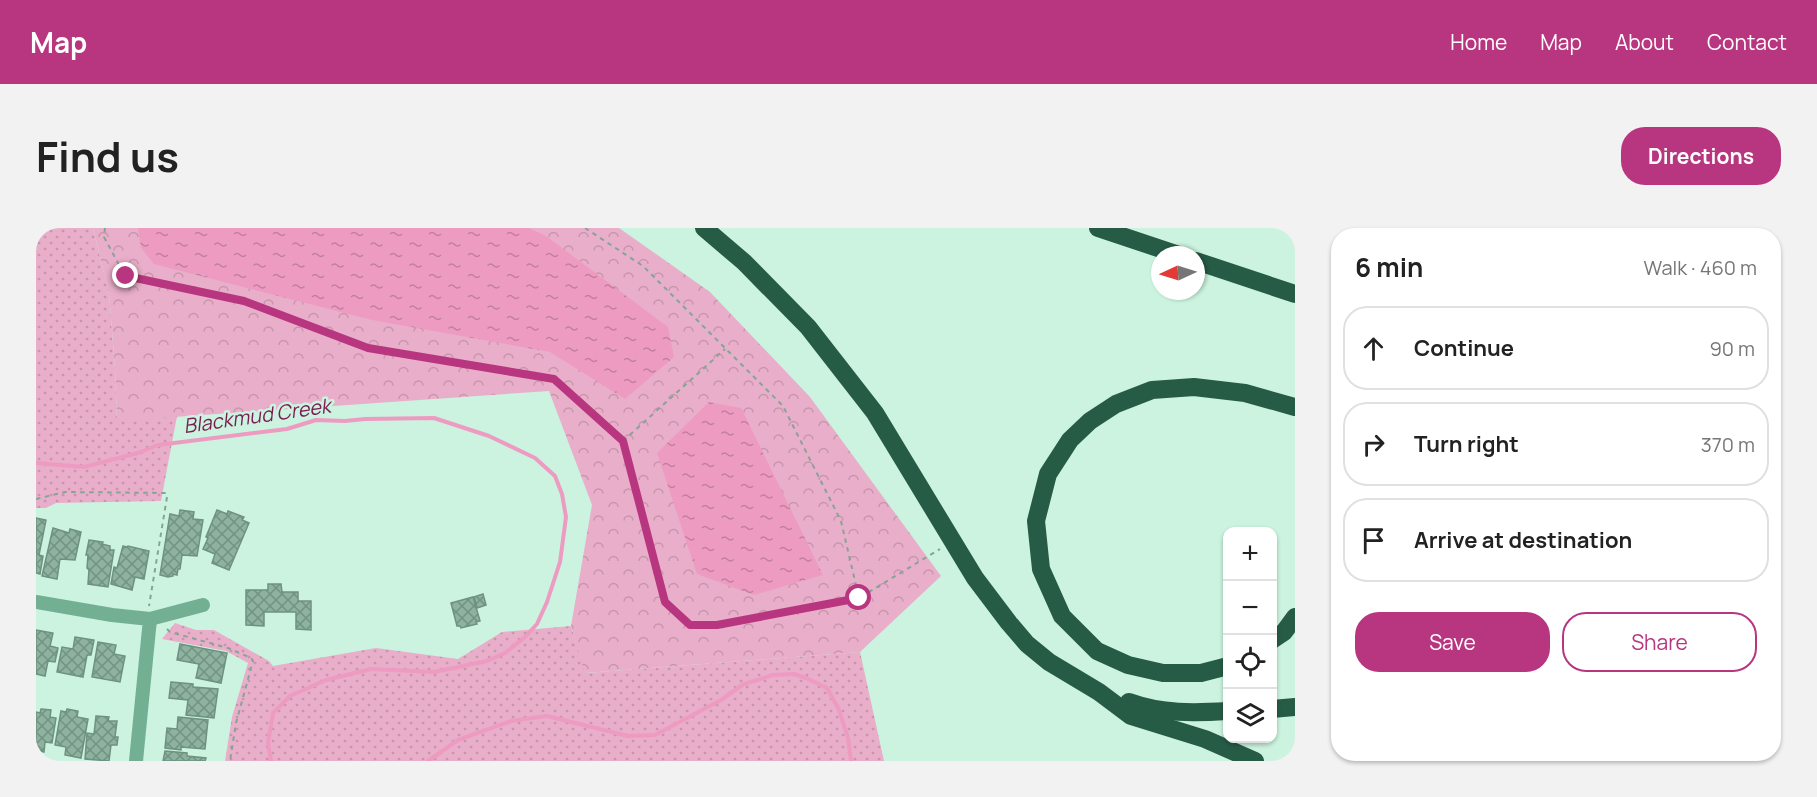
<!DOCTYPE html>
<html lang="en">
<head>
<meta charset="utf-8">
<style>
	:root { --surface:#fff; --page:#f2f2f2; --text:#222; --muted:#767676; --line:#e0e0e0; --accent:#b8367f }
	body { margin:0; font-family:Manrope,sans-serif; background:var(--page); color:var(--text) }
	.controls { position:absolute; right:18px; bottom:18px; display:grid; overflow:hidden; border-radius:12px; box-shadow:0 2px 4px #0004 }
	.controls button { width:54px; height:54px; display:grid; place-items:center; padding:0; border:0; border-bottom:2px solid var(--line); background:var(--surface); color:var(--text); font:30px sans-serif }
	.compass { position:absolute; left:1115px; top:18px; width:54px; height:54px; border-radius:50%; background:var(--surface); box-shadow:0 2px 4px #0004; rotate:266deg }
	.stop { position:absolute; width:18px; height:18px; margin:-14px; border:4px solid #b8367f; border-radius:50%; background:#fff }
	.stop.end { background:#b8367f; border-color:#fff; box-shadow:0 2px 6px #0008 }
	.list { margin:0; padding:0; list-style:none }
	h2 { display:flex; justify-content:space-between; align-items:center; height:78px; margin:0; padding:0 24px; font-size:26px }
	h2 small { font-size:20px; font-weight:400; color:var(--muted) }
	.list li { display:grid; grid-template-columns:39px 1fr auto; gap:18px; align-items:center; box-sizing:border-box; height:84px; margin:0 12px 12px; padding:0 12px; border:2px solid var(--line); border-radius:24px }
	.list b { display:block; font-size:22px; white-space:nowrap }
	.list em { font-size:20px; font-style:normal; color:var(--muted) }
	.actions { display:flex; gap:12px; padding:18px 24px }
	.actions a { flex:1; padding:14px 0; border:2px solid var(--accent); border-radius:24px; text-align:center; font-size:21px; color:var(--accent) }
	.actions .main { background:var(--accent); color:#fff }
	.icon { flex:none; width:33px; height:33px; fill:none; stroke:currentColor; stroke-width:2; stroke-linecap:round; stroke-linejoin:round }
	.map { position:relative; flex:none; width:1259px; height:533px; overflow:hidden; border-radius:24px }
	header { display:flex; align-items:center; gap:36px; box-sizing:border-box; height:84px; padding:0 30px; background:var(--accent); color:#fff }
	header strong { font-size:28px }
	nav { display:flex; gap:33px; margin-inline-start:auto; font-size:21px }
	.intro { display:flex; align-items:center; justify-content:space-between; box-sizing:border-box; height:144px; padding:0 36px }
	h1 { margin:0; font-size:42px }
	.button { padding:15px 27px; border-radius:24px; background:var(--accent); color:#fff; font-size:21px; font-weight:700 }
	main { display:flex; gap:36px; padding:0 36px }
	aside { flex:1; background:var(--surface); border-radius:24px; box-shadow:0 2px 4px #0004 }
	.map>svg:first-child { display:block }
</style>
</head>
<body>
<header>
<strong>Map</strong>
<nav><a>Home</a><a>Map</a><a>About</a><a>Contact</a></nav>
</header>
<div class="intro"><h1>Find us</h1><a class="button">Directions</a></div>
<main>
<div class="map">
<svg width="1259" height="533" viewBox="0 0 1259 533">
	<defs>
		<pattern id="grass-dots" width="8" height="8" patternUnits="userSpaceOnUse" patternTransform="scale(1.5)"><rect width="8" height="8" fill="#e9aec9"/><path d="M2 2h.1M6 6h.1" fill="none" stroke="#c796ac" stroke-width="1.8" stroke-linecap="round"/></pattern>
		<pattern id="park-crowns" width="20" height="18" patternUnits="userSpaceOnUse" patternTransform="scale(1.5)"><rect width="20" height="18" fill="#e9aec9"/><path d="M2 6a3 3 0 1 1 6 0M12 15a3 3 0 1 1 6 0" fill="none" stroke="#c796ac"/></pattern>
		<pattern id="water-ripples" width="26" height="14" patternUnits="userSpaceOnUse" patternTransform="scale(1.5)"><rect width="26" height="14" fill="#ee9bc2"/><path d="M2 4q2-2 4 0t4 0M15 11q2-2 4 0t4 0" fill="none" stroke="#c07f9d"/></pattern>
		<pattern id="building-cross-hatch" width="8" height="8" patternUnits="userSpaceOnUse" patternTransform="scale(1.5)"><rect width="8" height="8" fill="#8db3a0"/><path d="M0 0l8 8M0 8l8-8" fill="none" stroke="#739282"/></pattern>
	</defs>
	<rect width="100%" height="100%" fill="#cbf3df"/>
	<g fill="url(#grass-dots)">
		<path d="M 0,0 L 57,0 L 73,66 L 79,140 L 81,192 L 141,188 L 125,273 L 20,275 L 10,280 L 0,280 Z"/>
		<path d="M 139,395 L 160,402 L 178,402 L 233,433 L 237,438 L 340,420 L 422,431 L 466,404 L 535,398 L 550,445 L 824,424 L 848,533 L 189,533 L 196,489 L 212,435 L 190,423 L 126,411 Z"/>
	</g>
	<path fill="url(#park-crowns)" d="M 57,0 L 583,0 L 674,64 L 774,169 L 905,348 L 824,424 L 549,445 L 535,398 L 556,277 L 513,163 L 81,193 L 79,140 L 73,66 Z"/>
	<g fill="url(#water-ripples)">
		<path d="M 102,0 L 493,0 L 510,8 L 632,99 L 638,129 L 589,171 L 514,124 L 336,92 L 118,36 L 105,20 Z"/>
		<path d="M 673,174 L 705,180 L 787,347 L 718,367 L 661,346 L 621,225 Z"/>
	</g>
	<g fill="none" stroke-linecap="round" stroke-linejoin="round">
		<g stroke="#ee9bc2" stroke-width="4">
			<path d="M 0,235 L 48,239 L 102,225 L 122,217 L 251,201 L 280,192 L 309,193 L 329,191 L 398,190 L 453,208 L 499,230 L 519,248 L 526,266 L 530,289 L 524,334 L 511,374 L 501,396 L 489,409 L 469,425 L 451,433 L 398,444 L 335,441 L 290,452 L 254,468 L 237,485 L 232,515 L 235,533"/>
			<path d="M 392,533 L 422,512 L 475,493 L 511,488 L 592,508 L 619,507 L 685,472 L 708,456 L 737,447 L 758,446 L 770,450 L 791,460 L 803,482 L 812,510 L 815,533"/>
		</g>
	</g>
	<g fill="url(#building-cross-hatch)" stroke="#6d9280" stroke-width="1.5">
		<path d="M 144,282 L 158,284 L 157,291 L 167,292 L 161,328 L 146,327 L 144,341 L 142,341 L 141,347 L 137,346 L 137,348 L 132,349 L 124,347 L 134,286 L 143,288 Z"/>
		<path d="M 181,282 L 191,286 L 192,283 L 208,289 L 206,292 L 213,295 L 193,342 L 176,335 L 179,326 L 167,321 L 172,310 L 170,309 Z"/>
		<path d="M 0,290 L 10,292 L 3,327 L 7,328 L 4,346 L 0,345 Z"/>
		<path d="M 17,300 L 33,305 L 34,301 L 45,304 L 39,332 L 24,331 L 21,351 L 6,348 Z"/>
		<path d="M 53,312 L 67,314 L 66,316 L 74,318 L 74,322 L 78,322 L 72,359 L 52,356 L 53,342 L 51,340 L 52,327 L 50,327 Z"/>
		<path d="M 87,318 L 91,319 L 92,318 L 113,323 L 108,351 L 99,349 L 96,362 L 75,356 L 78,339 L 81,340 Z"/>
		<path d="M 232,356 L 245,356 L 246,364 L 262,364 L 262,373 L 275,373 L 275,402 L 260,401 L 260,384 L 228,384 L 228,398 L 210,397 L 210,362 L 232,362 Z"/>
		<path d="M 447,366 L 450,377 L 441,380 L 438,369 Z"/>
		<path d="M 437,369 L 444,393 L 440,394 L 441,396 L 425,400 L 424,398 L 421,398 L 415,375 Z"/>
		<path d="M 0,402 L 17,405 L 14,418 L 22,420 L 19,434 L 12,433 L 9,448 L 0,446 Z"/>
		<path d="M 39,409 L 58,412 L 55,427 L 51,427 L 47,449 L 21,444 L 26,419 L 37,421 Z"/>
		<path d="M 62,414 L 80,417 L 78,426 L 89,428 L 84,454 L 56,449 Z"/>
		<path d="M 144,416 L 191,425 L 185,455 L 160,450 L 163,436 L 141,432 Z"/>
		<path d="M 135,454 L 157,456 L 157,459 L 182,461 L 178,490 L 150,487 L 152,472 L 133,470 Z"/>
		<path d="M 5,481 L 15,482 L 14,489 L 20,490 L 16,515 L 9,514 L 8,524 L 0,522 L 0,484 L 4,485 Z"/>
		<path d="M 31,481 L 42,483 L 41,489 L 52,491 L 45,530 L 29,527 L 30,519 L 19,517 L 25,483 L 30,484 Z"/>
		<path d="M 60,488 L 73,489 L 72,493 L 81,493 L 79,509 L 82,509 L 81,517 L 75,517 L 73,533 L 49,531 L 51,505 L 58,506 Z"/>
		<path d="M 142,489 L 172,492 L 169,521 L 145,519 L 145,522 L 129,520 L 131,500 L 141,501 Z"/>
		<path d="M 129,523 L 151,525 L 151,528 L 170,530 L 169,533 L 127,533 Z"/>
	</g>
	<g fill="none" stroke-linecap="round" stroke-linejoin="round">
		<g stroke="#86a495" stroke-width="2" stroke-dasharray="4.5 4.5" stroke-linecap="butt">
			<path d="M 69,0 L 68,9 L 89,48 L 208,73 L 332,120 L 518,151 L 587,213 L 629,374 L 654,397 L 681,397 L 823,370 L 904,321"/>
			<path d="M 549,0 L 607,38 L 747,178 L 805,293 L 823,370"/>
			<path d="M 587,213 L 689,121"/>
			<path d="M 0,271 L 29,264 L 130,265 L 131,269 L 113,378"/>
			<path d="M 131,401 L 134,404 L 192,420 L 215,430 L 217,433 L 200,495 L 194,533"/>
		</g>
		<g stroke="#72af93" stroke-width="14">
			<path d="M 0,374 L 76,387 L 114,391 L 100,533"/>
			<path d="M 114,391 L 167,377"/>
		</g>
		<g stroke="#265c45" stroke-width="18">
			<path d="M 668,0 L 708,34 L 772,99 L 839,185 L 939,350 L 973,395 L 991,416 L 1013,434 L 1063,464 L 1095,488 L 1169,511 L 1219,533"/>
			<path d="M 1062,0 L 1143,27"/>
			<path d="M 1160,33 L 1259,66"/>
			<path d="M 1236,412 L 1248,404 L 1259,389"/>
			<path d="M 1192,438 L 1165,445 L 1127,445 L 1092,437 L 1061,423 L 1026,388 L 1005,341 L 1000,293 L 1012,246 L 1034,212 L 1054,193 L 1080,176 L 1116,162 L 1158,159 L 1209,165 L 1259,179"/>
			<path d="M 1093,474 C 1126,486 1158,485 1192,483"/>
			<path d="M 1236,481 L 1259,479"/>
		</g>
	</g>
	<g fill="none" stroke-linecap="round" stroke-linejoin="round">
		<path stroke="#b8367f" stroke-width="8" d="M 90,48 L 208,73 L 332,120 L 518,151 L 587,213 L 629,374 L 654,397 L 681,397 L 823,370"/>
	</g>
	<g text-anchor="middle" stroke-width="5" stroke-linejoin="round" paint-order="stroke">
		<g font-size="20" font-style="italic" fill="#7c1c53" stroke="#cbf3df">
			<text transform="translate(221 188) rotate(-8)" y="7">Blackmud Creek</text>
		</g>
	</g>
</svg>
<div class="controls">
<button>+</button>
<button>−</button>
<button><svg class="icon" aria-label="locate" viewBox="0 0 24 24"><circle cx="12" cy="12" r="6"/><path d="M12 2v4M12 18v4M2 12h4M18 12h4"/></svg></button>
<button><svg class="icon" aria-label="layers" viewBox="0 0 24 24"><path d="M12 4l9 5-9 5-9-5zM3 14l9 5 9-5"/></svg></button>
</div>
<svg class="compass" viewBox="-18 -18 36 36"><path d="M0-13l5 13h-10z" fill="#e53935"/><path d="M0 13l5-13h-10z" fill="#767676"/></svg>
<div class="stop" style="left:823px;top:370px"></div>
<div class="stop end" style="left:90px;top:48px"></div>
</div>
<aside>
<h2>6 min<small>Walk · 460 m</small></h2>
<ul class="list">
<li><svg class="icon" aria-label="ahead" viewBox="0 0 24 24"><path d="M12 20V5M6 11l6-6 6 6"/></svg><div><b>Continue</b></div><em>90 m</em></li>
<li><svg class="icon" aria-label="right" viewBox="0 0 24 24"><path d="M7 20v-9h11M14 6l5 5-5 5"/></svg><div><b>Turn right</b></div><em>370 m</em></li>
<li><svg class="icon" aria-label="arrive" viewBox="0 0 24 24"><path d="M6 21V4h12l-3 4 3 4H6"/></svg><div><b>Arrive at destination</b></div></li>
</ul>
<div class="actions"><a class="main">Save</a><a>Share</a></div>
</aside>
</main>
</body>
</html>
